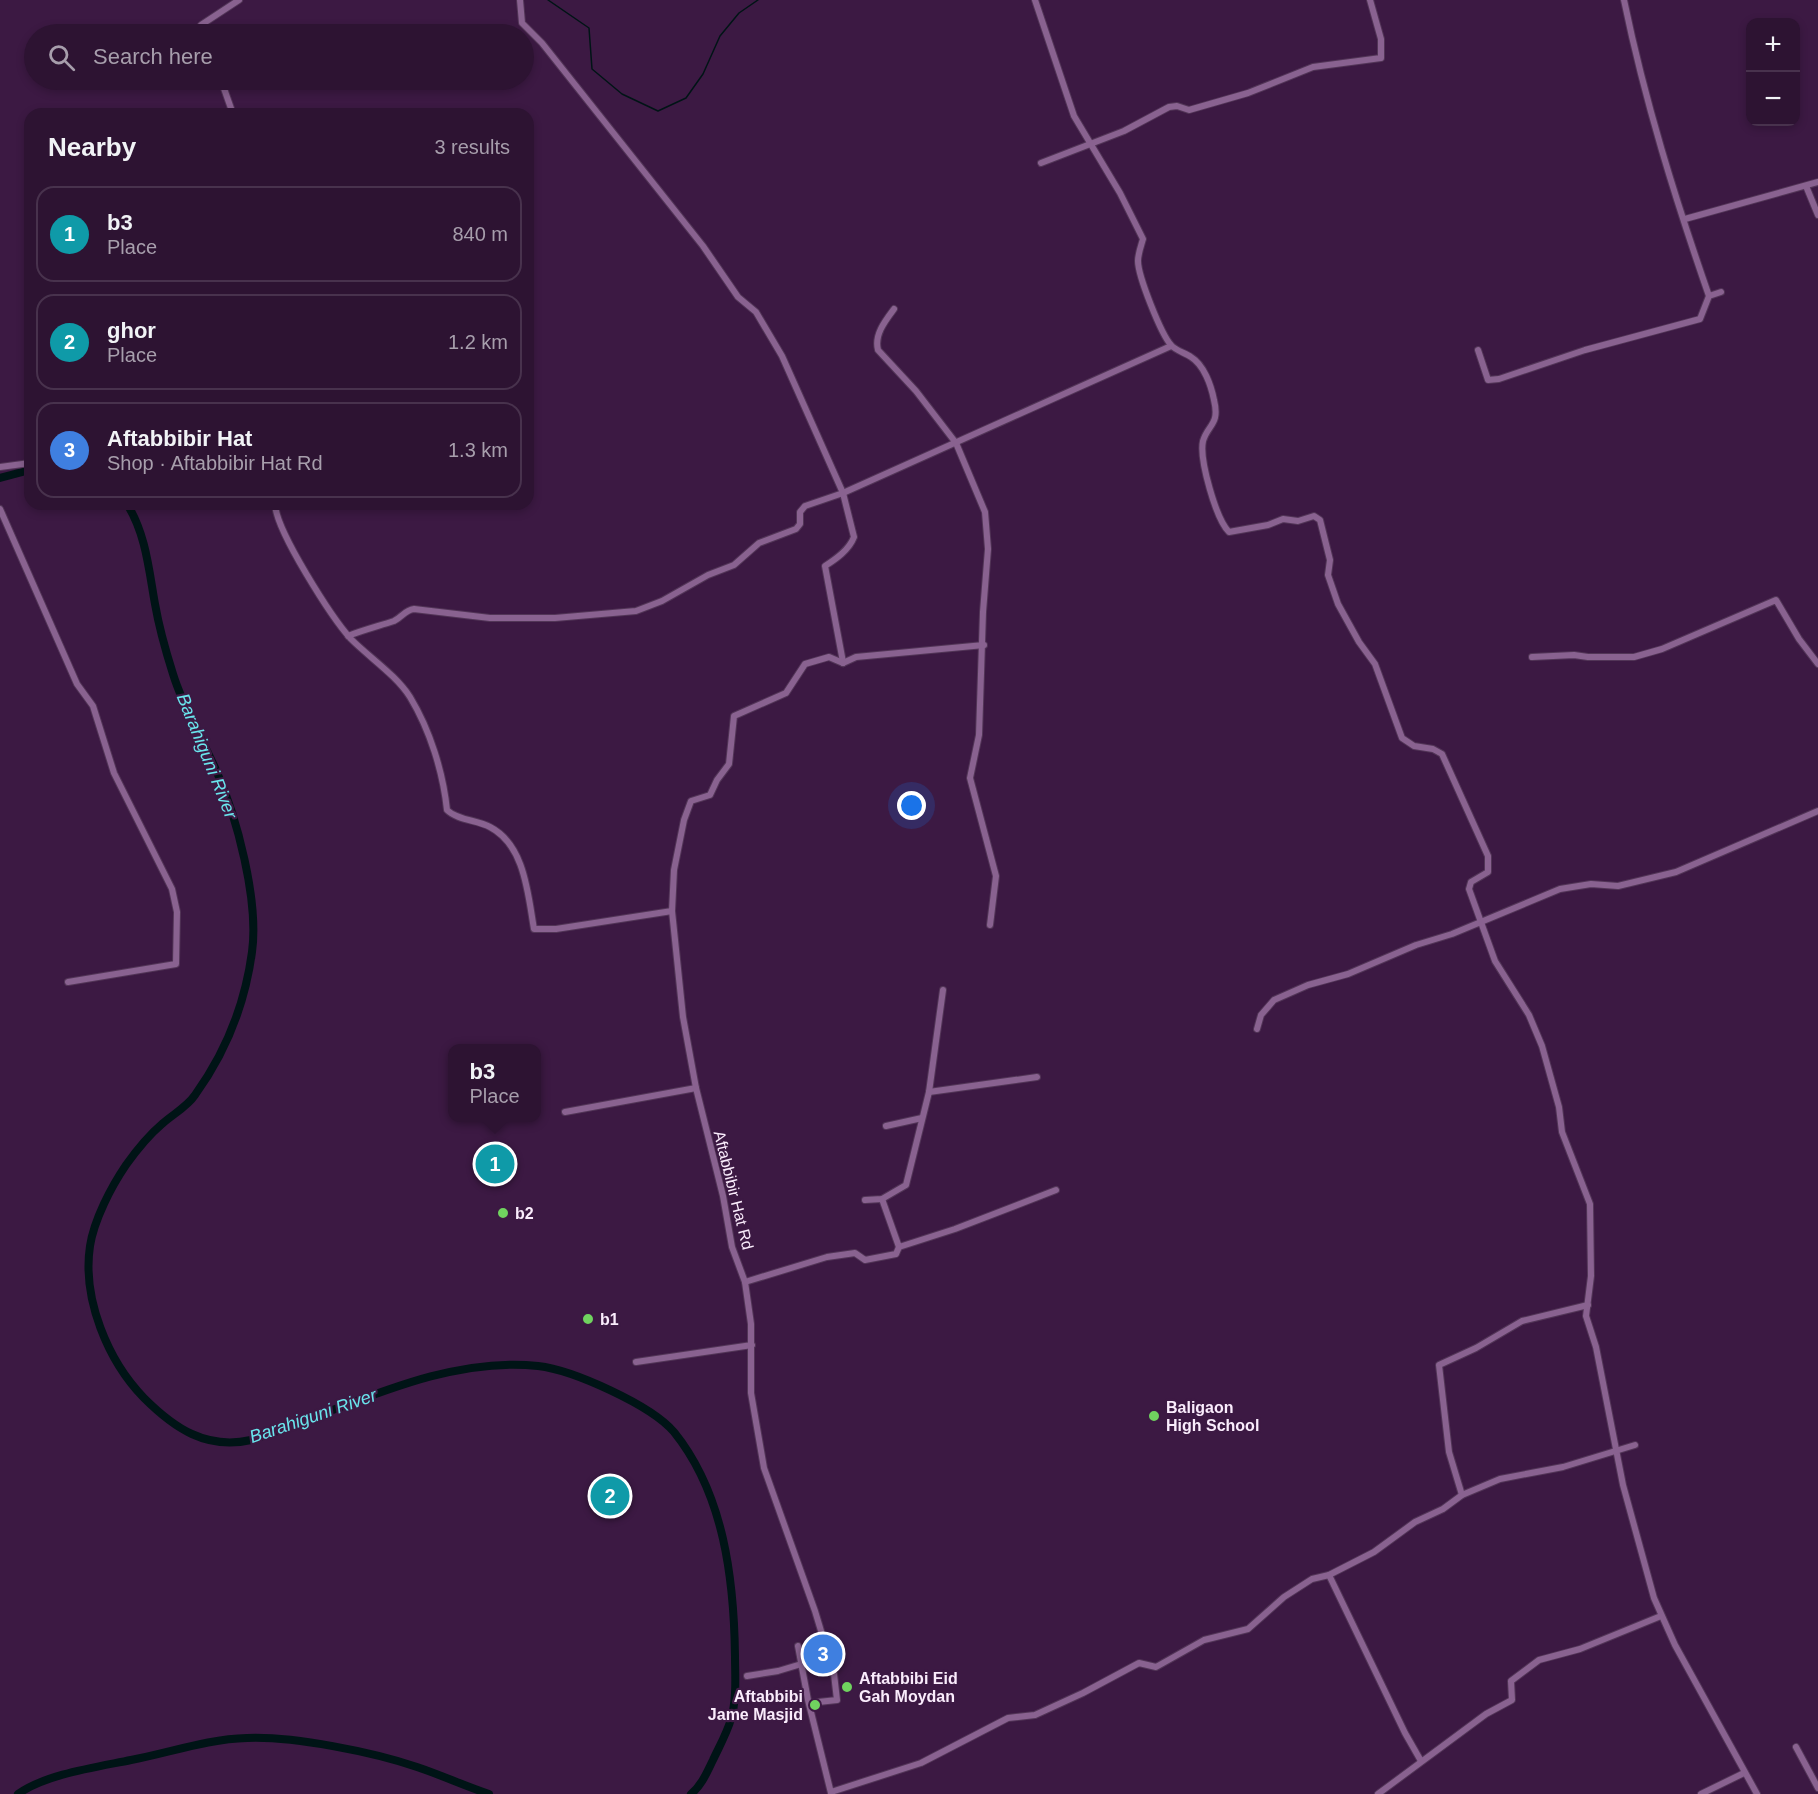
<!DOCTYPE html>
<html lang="en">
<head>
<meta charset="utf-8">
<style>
	:root { --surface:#2d1332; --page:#39203e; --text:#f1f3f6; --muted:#a79eac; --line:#48324d; --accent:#70d35f }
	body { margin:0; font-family:Helvetica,sans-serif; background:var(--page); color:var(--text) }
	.controls { position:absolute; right:18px; top:18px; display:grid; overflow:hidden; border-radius:12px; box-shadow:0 3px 9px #0003 }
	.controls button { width:54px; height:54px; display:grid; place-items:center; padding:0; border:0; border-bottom:2px solid var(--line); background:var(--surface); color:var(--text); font:30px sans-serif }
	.you { position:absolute; left:912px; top:806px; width:21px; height:21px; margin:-15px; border:4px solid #fff; border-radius:50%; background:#1a73e8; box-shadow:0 0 0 9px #1a73e833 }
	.badge { display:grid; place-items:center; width:39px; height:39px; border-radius:50%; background:var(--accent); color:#fff; font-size:20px; font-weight:700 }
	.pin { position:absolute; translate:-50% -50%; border:3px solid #fff; box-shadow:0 2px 6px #0006 }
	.popup { position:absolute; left:448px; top:1044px; width:93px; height:78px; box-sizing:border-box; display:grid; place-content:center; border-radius:12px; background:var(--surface); filter:drop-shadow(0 2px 4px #0005); font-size:20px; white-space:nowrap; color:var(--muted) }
	.popup b { font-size:22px; color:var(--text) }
	.popup::after { content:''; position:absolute; left:50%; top:100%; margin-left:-12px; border:12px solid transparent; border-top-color:var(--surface) }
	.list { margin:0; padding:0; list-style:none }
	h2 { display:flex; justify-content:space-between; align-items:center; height:78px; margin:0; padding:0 24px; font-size:26px }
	h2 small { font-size:20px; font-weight:400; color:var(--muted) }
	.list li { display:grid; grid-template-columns:39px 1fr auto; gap:18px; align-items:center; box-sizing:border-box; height:96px; margin:0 12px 12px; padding:0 12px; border:2px solid var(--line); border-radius:18px }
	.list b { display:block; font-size:22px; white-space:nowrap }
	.list p { margin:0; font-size:20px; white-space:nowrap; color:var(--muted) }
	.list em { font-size:20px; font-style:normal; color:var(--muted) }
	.icon { flex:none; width:33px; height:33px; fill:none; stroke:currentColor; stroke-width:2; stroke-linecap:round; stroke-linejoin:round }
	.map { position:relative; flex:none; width:1818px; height:1794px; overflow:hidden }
	.search { position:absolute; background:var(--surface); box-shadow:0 3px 9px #0003; left:24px; top:24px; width:510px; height:66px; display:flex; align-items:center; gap:15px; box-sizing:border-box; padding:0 21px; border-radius:33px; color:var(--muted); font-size:22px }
	.panel { position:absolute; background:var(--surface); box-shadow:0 3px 9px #0003; left:24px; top:108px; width:510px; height:402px; border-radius:18px }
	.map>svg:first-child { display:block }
</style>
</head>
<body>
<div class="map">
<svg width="1818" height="1794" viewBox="0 0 1818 1794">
	<rect width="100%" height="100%" fill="#3c1943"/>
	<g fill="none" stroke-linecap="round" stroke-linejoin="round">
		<path stroke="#001416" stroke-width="1.5" d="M 548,0 L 589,28 L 592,69 L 622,94 L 658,111 L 686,98 L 703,74 L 720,36 L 739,13 L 758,0"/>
		<g stroke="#001416" stroke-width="8">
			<path d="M 0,478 L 30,470"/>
			<path d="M 127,504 C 146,534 149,571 155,604 C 159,627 166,652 173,674 C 183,707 202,738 216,770 C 237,817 259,901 252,952 C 245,1004 226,1052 195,1095 C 187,1107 173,1114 162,1124 C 149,1135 136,1151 126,1165 C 111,1187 94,1220 90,1246 C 82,1299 108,1361 144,1398 C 174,1428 206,1450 251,1440 C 340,1412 441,1355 538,1366 C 573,1370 651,1405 674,1432 C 724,1494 734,1579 735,1656 C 735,1676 737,1698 731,1719 C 727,1733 719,1747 713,1760 C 707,1772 702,1785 691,1794"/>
			<path d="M 18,1794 C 46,1774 97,1767 131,1760 C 169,1753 207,1739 247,1738 C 293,1736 373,1752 417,1767 C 441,1775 465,1786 489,1794"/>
		</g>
		<g stroke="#523557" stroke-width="8">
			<g id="minor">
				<path d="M 520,0 L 522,23 L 542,43 L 703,246 L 738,297 L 756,312 L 782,356 L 843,493 L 854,537 C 849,550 836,559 825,566 L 843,662"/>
				<path d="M 1035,0 L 1074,116 L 1120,193 L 1143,239 C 1141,246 1138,254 1138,261 C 1138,276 1161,334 1171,345 C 1175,350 1185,353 1191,357 C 1204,365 1211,385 1214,400 C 1220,425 1208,424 1203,441 C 1199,459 1216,519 1229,532 L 1268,525 L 1283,519 L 1298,521 L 1314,516 L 1320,520 L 1330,560 L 1328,575 L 1338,604 L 1359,642 L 1375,664 L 1402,738 L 1414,746 L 1433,749 L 1442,754 L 1488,856 L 1488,872 L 1471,882 L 1469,889 L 1495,961 L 1529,1015 L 1542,1046 L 1559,1107 L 1562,1132 L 1590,1204 L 1591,1276 L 1586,1316 L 1596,1347 L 1623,1485 L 1654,1598 L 1675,1645 L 1757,1794"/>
				<path d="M 1624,0 C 1645,102 1675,198 1709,296"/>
				<path d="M 204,34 L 201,25 L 239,0"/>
				<path d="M 221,80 L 233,114"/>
				<path d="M 1041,163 L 1124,131 L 1169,107 L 1177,106 L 1189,110 L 1248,93 L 1313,67 L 1381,58 L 1381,39 L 1370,0"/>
				<path d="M 1806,186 L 1818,215"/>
				<path d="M 1685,219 L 1818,182"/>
				<path d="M 894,309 C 885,321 874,335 878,350 L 916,391 L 956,443 L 985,512 L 988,549 L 983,612 L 979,735 L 970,778 L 996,876 L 990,925"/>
				<path d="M 1478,350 L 1488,380 L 1499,379 L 1585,350 L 1700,319 L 1709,296 L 1721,292"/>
				<path d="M 0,467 L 30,463"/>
				<path d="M 275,504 C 276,531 332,618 351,639 C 370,658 396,675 410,697 C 430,730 443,772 447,810 C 457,820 477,820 490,827 C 525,845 528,895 534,929 L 556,929 L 672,911"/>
				<path d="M 0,509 L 77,684 L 93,706 L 114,773 L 172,889 L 177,912 L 176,964 L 68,982"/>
				<path d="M 348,636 C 363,630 379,626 394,621 C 402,617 405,610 414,609 L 490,618 L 555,618 L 636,611 L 662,601 L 708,575 L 734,565 L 759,543 L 796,529 L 800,524 L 800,512 L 805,506 L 843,493 L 1171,346"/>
				<path d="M 1532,657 L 1574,655 L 1588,657 L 1634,657 L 1662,649 L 1776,600 L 1799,639 L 1818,664"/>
				<path d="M 843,663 L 856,657 L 984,645"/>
				<path d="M 1257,1029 L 1261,1015 L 1274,1000 L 1308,985 L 1348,974 L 1416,945 L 1452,934 L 1560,889 L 1591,884 L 1618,886 L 1676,872 L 1818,811"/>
				<path d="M 929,1092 L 1037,1077"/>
				<path d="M 565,1112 L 696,1088"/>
				<path d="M 886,1126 L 922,1118"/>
				<path d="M 882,1199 L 899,1247 L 955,1229 L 1056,1190"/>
				<path d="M 865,1200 L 882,1199 L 906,1185 L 929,1092 L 943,990"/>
				<path d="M 745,1282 L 827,1257 L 855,1253 L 865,1260 L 896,1254 L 899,1247"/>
				<path d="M 636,1362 L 752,1345"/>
				<path d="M 1462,1495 L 1449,1452 L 1439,1365 L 1476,1348 L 1522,1321 L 1588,1305"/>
				<path d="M 1329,1575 L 1405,1733 L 1421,1761"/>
				<path d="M 798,1646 L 808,1700 L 831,1793"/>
				<path d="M 747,1676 L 778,1671 L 828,1656"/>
				<path d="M 809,1703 L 837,1700 L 834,1674 L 815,1611 L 764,1468 L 751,1393 L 751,1324 L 745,1282 L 732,1247 L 723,1196 L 696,1088 L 683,1017 L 672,911 L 674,870 L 684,820 L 691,801 L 710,795 L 717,780 L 729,764 L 734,716 L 786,693 L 805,664 L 829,657 L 843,663"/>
				<path d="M 1796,1747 L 1818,1788"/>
				<path d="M 831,1792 L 921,1763 L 1008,1718 L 1035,1715 L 1083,1693 L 1139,1663 L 1156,1667 L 1204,1640 L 1248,1629 L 1284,1597 L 1312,1579 L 1329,1575 L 1374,1552 L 1415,1522 L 1443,1509 L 1462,1495 L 1500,1479 L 1563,1467 L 1635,1445"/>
				<path d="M 1378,1794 L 1486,1714 L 1512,1700 L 1511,1681 L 1539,1660 L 1580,1649 L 1661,1616"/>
				<path d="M 1701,1794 L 1744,1773"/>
			</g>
		</g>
		<use href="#minor" stroke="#896290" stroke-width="6"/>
	</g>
	<g fill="#70d35f" stroke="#3c1943" stroke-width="2">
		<circle cx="503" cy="1213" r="6"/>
		<circle cx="588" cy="1319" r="6"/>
		<circle cx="1154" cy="1416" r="6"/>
		<circle cx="847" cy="1687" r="6"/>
		<circle cx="815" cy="1705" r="6"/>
	</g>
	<g text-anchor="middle" stroke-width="4.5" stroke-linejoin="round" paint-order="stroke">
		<g font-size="16" fill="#faecfc" stroke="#3c1943">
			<text transform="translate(734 1190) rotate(76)" y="6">Aftabbibir Hat Rd</text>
		</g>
		<g font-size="16" font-weight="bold" fill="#faecfc" stroke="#3c1943" text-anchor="start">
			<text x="515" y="1219">b2</text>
			<text x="600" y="1325">b1</text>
			<text x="1166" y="1413">Baligaon<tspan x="1166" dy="18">High School</tspan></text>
			<text x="859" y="1684">Aftabbibi Eid<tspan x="859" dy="18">Gah Moydan</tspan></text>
			<text x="803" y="1702" text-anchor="end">Aftabbibi<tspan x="803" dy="18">Jame Masjid</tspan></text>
		</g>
		<g font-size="18" font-style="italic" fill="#6ae5ed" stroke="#3c1943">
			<text transform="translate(207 756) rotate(68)" y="6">Barahiguni River</text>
			<text transform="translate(313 1416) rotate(-19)" y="6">Barahiguni River</text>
		</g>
	</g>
</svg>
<div class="controls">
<button>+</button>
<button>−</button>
</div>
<div class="you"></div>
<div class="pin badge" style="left:495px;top:1164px;background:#0f9aa8">1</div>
<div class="popup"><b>b3</b>Place</div>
<div class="pin badge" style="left:610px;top:1496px;background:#0f9aa8">2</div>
<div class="pin badge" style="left:823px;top:1654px;background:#3f7fe0">3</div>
<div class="search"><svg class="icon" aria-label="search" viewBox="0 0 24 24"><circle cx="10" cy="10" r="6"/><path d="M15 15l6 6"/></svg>Search here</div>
<section class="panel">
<h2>Nearby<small>3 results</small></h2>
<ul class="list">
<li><span class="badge" style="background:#0f9aa8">1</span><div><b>b3</b><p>Place</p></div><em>840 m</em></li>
<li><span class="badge" style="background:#0f9aa8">2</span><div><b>ghor</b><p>Place</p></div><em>1.2 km</em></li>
<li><span class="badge" style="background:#3f7fe0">3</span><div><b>Aftabbibir Hat</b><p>Shop · Aftabbibir Hat Rd</p></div><em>1.3 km</em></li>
</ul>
</section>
</div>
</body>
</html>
